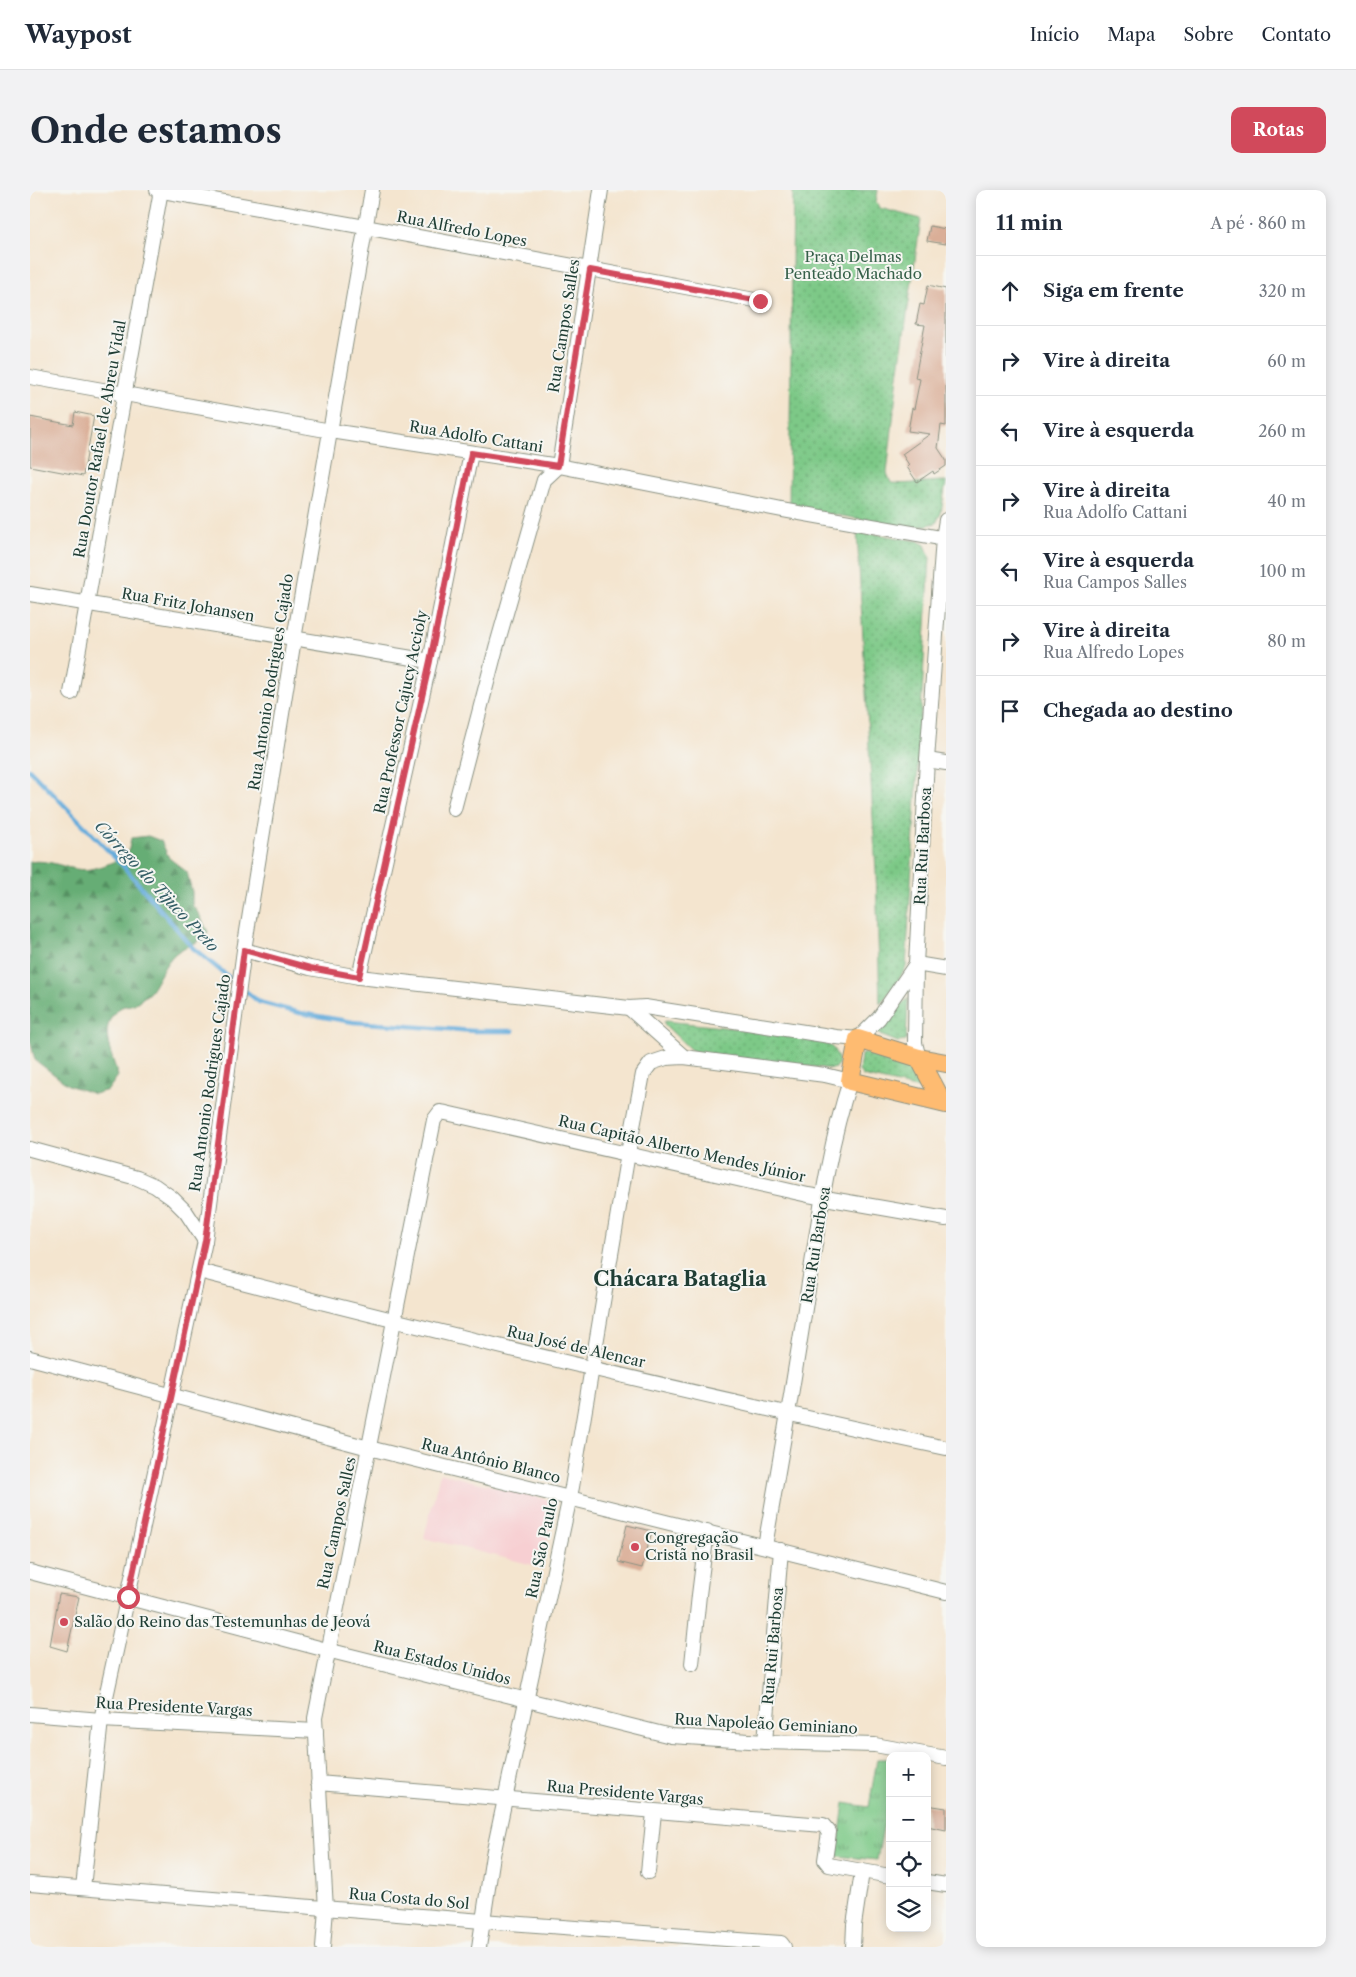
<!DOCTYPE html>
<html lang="pt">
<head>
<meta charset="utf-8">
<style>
	:root { --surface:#fff; --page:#f2f2f3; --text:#1f2937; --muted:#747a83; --line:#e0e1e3; --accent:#d1495b }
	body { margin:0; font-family:"Libre Caslon Text",serif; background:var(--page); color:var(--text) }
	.controls { position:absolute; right:15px; bottom:15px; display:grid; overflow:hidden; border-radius:10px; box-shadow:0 2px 12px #0003 }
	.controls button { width:45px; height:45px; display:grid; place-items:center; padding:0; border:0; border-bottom:1px solid var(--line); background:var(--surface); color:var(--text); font:25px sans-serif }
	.stop { position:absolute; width:15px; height:15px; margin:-11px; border:4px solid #d1495b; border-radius:50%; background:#fff }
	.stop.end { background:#d1495b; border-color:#fff; box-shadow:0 1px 5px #0008 }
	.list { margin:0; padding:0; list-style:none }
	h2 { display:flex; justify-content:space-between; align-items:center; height:65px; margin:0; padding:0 20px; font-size:21px }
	h2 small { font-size:16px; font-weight:400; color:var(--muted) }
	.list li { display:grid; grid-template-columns:32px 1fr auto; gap:15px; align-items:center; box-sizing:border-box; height:70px; padding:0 20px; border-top:1px solid var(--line) }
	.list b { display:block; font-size:19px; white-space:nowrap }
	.list p { margin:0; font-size:16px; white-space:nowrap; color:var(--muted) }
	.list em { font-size:16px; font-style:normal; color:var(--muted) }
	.icon { flex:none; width:28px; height:28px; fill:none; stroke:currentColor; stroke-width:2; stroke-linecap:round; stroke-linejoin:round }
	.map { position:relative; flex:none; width:916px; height:1757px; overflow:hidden; border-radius:10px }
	header { display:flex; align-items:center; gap:30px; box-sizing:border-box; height:70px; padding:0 25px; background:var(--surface); border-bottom:1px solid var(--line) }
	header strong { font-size:24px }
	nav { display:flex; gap:28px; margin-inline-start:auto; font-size:18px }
	.intro { display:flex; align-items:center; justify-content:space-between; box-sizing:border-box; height:120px; padding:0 30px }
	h1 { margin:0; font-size:35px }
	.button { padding:12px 22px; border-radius:10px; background:var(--accent); color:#fff; font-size:18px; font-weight:700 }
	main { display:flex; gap:30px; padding:0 30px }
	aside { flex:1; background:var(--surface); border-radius:10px; box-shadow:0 2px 12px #0003 }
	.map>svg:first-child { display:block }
</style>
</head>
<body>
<header>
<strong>Waypost</strong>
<nav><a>Início</a><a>Mapa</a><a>Sobre</a><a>Contato</a></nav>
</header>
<div class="intro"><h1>Onde estamos</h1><a class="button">Rotas</a></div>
<main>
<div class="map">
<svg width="916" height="1757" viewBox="0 0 916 1757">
	<defs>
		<pattern id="grass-tufts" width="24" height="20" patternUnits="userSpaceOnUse" patternTransform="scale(1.25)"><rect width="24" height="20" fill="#7dc987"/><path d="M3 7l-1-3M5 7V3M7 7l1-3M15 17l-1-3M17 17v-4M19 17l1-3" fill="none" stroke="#66a46f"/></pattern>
		<pattern id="forest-firs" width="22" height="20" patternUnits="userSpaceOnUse" patternTransform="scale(1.25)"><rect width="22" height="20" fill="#66ad74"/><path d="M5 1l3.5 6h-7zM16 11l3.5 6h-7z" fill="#538e60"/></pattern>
		<pattern id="park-dots" width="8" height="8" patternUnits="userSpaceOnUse" patternTransform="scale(1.25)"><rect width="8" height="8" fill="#7dc987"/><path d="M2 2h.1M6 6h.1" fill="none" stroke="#66a46f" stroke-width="1.8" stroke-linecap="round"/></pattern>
	</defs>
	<rect width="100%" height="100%" fill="#f6f6f2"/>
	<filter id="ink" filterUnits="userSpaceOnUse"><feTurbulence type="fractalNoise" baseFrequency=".02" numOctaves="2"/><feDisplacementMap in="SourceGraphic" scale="10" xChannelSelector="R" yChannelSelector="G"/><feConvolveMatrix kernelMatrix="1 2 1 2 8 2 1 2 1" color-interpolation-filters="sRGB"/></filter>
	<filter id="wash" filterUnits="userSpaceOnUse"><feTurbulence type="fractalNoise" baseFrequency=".0096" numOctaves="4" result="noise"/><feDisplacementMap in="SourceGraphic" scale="20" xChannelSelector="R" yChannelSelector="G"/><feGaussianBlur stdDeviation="1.12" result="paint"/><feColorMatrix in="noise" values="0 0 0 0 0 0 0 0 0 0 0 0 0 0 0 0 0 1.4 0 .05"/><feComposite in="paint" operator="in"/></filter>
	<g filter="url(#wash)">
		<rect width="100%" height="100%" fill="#f4e5cf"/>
		<path fill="#f7cfd2" d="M 410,1283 L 527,1312 L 511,1377 L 394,1348 Z"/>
		<path fill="url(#grass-tufts)" stroke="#4e835e" d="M 847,1569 L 860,1569 L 860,1600 L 847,1670 L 807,1666 L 814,1613 L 839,1617 Z"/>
		<path fill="url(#forest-firs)" stroke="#427554" d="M 118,646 L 131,651 L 139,668 L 157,682 L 162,702 L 162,715 L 169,724 L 178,742 C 167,756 157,754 146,763 C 134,773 129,790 120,802 C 116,806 109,811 104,814 C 100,816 94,815 90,818 C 66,835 82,864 88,886 L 78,900 L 64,904 L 38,895 L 5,870 L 0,850 L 0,672 C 16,669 30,676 46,679 C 64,682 82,673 98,664 L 101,648 Z"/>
		<g fill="url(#park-dots)" stroke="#4e835e">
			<path d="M 763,0 L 848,0 L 846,12 L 850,18 L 891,29 L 868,186 L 857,283 L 861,293 C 880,295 897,291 916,291 L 911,323 L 906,333 L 883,338 L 759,317 Z"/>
			<path d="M 827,341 L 888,351 L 895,355 L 900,367 L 876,777 L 866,794 L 850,814 L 846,682 Z"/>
			<path d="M 878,808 L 876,851 L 868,852 L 850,845 L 847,841 Z"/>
			<path d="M 636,831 L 730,841 L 792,850 C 802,855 806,861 809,872 L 806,878 L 802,879 L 671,864 L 661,860 L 635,835 L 634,832 Z"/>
			<path d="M 839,862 L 876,873 L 893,896 L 894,900 L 833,886 L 829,881 L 831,865 Z"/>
		</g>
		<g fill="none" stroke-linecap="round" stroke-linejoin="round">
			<path stroke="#65acdb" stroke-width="4.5" d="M 0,580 L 94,677 L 163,758 L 229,812 L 270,823 L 323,832 L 444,841 L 483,841"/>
		</g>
		<g id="blocks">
			<g fill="#daae97">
				<path d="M 900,36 L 916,39 L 916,54 L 897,51 Z"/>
				<path d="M 898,95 L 916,99 L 916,236 L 911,235 L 908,258 L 916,270 L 916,276 L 904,284 L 903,281 L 887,292 L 877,277 L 879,275 L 872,264 L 900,244 L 878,241 L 882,218 L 884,219 L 890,189 L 885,188 L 895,135 L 886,134 L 890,114 L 894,115 Z"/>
				<path d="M 45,222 L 64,226 L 53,286 L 0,276 L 0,227 L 43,235 Z"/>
				<path d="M 597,1335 L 622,1341 L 612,1378 L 588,1372 Z"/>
				<path d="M 29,1404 L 49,1407 L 37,1461 L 20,1456 Z"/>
				<path d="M 897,1615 L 916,1618 L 916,1640 L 897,1636 Z"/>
			</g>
		</g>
	</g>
	<g filter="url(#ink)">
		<use href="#blocks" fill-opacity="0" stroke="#8a9182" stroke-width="1"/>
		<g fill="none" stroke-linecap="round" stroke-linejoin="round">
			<g stroke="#8a9182" stroke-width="16">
				<g id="minor">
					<path d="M 127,0 L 335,37 L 730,111"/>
					<path d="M 0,187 L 301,241 L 529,276 L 752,320 L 916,349"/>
					<path d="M 0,404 L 400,471"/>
					<path d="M 41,503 L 131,0"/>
					<path d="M 897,570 L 916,573"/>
					<path d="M 424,619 L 466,458 L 514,290 L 529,276 L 571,0"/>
					<path d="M 214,760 L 280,778 L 329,787 L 599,818 L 615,817 L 806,847 L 828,849 L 849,828 L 886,774"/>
					<path d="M 886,774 L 916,779"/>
					<path d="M 329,787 L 400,471 L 441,263"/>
					<path d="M 599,818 L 654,867"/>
					<path d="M 889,868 L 885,853 L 886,774 L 897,570 L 913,348 L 916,330"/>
					<path d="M 0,959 L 107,988 L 125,996 L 142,1008 L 156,1022 L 175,1051"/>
					<path d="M 169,1081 C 417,1145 666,1205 916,1258"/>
					<path d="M 0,1168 L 339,1258 L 916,1402"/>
					<path d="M 0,1382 L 289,1458 L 641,1546 L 735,1552 L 845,1555 L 916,1568"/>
					<path d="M 662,1474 L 669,1405 L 677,1341"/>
					<path d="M 0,1524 L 71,1530 L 286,1541"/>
					<path d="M 735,1552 L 751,1360"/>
					<path d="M 288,1593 L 793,1635 L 799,1642 L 795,1670 L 799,1675 L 860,1686"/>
					<path d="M 618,1682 L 624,1622"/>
					<path d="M 897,1692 L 916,1695"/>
					<path d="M 0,1694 L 452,1731 L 751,1753 L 754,1757"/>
					<path d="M 53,1698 L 71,1530 L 175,1051 L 214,760 L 264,449 L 342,0"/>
					<path d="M 293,1757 L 296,1719 L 285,1528 L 404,930 L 410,922 L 416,923 L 778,1005 L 916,1029"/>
					<path d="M 449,1757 L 463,1665 L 542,1297 L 598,963 L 613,884 L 621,873 L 636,868 L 654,867 L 795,885 L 820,891 C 798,958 789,1030 778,1099 C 765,1185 750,1271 735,1356"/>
					<path d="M 823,1757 L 824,1735 L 832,1682"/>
				</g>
			</g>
			<g stroke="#8a9182" stroke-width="20">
				<g id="major">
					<path d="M 889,868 L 913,913"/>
					<path d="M 916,873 L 889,868 L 828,849 L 820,891 L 916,914"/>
				</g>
			</g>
			<use href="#minor" stroke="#fff" stroke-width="14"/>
			<use href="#major" stroke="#febb71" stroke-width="18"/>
		</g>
	</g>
	<g fill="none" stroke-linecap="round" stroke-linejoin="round" filter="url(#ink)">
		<path stroke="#d1495b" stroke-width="6" d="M 98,1407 L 175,1051 L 214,760 L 280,778 L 329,787 L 400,471 L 441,263 L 528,276 L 560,80 L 730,111"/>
	</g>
	<g fill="#d1495b" stroke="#f6f6f2" stroke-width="2">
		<circle cx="605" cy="1357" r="5"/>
		<circle cx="34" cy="1432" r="5"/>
	</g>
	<g text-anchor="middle" stroke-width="4" stroke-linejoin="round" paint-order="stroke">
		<g font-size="15" fill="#1f3d34" stroke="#f6f6f2">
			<text transform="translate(432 39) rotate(11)" y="5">Rua Alfredo Lopes</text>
			<text transform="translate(534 136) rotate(-81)" y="5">Rua Campos Salles</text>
			<text transform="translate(446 247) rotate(9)" y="5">Rua Adolfo Cattani</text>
			<text transform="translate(70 249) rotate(-80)" y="5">Rua Doutor Rafael de Abreu Vidal</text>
			<text transform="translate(158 415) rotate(10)" y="5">Rua Fritz Johansen</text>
			<text transform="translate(241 492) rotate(-81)" y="5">Rua Antonio Rodrigues Cajado</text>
			<text transform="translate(371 522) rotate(-78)" y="5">Rua Professor Cajucy Accioly</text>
			<text transform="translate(893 656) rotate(-87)" y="5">Rua Rui Barbosa</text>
			<text transform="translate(180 893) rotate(-82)" y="5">Rua Antonio Rodrigues Cajado</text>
			<text transform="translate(652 959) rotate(13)" y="5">Rua Capitão Alberto Mendes Júnior</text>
			<text transform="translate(786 1055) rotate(-81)" y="5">Rua Rui Barbosa</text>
			<text transform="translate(546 1157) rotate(13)" y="5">Rua José de Alencar</text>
			<text transform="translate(461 1271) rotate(14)" y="5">Rua Antônio Blanco</text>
			<text transform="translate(307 1333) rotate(-78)" y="5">Rua Campos Salles</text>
			<text transform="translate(512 1358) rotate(-78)" y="5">Rua São Paulo</text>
			<text transform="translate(743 1456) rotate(-85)" y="5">Rua Rui Barbosa</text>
			<text transform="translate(412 1473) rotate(14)" y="5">Rua Estados Unidos</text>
			<text transform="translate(144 1517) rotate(3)" y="5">Rua Presidente Vargas</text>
			<text transform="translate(736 1534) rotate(3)" y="5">Rua Napoleão Geminiano</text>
			<text transform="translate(595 1603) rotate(5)" y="5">Rua Presidente Vargas</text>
			<text transform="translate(379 1709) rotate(5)" y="5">Rua Costa do Sol</text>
		</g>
		<g font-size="15" fill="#366049" stroke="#f6f6f2">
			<text x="823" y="72">Praça Delmas<tspan x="823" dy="17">Penteado Machado</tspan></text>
		</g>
		<g font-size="15" fill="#1f3d34" stroke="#f6f6f2" text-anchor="start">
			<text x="615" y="1353">Congregação<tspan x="615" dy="17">Cristã no Brasil</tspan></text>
			<text x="44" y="1437">Salão do Reino das Testemunhas de Jeová</text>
		</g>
		<g font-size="16" font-style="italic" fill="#345e66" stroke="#f6f6f2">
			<text transform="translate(127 696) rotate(47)" y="6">Córrego do Tijuco Preto</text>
		</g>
		<g font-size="20" font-weight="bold" fill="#1f3d34" stroke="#f6f6f2">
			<text x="650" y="1096">Chácara Bataglia</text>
		</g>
	</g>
</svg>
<div class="controls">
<button>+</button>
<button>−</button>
<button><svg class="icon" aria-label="locate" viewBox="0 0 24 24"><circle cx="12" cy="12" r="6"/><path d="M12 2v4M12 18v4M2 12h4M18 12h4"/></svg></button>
<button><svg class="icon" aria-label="layers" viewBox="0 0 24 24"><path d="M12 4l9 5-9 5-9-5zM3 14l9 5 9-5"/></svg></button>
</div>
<div class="stop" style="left:98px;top:1407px"></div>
<div class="stop end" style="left:730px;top:111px"></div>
</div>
<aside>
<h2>11 min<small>A pé · 860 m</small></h2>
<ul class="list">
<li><svg class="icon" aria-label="ahead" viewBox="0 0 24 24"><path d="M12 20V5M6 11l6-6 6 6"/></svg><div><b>Siga em frente</b></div><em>320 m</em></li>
<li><svg class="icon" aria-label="right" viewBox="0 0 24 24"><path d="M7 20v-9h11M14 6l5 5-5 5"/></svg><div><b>Vire à direita</b></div><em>60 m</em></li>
<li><svg class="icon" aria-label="left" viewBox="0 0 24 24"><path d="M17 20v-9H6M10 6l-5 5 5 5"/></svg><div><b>Vire à esquerda</b></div><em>260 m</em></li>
<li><svg class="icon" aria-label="right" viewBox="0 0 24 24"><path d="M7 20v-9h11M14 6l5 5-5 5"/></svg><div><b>Vire à direita</b><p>Rua Adolfo Cattani</p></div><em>40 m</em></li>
<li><svg class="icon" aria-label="left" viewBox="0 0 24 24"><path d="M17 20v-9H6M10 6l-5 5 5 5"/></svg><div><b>Vire à esquerda</b><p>Rua Campos Salles</p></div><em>100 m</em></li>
<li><svg class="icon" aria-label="right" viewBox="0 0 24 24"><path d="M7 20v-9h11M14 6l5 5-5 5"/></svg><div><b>Vire à direita</b><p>Rua Alfredo Lopes</p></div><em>80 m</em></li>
<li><svg class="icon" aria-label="arrive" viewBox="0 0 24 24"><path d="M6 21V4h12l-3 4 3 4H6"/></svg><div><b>Chegada ao destino</b></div></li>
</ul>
</aside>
</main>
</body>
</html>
